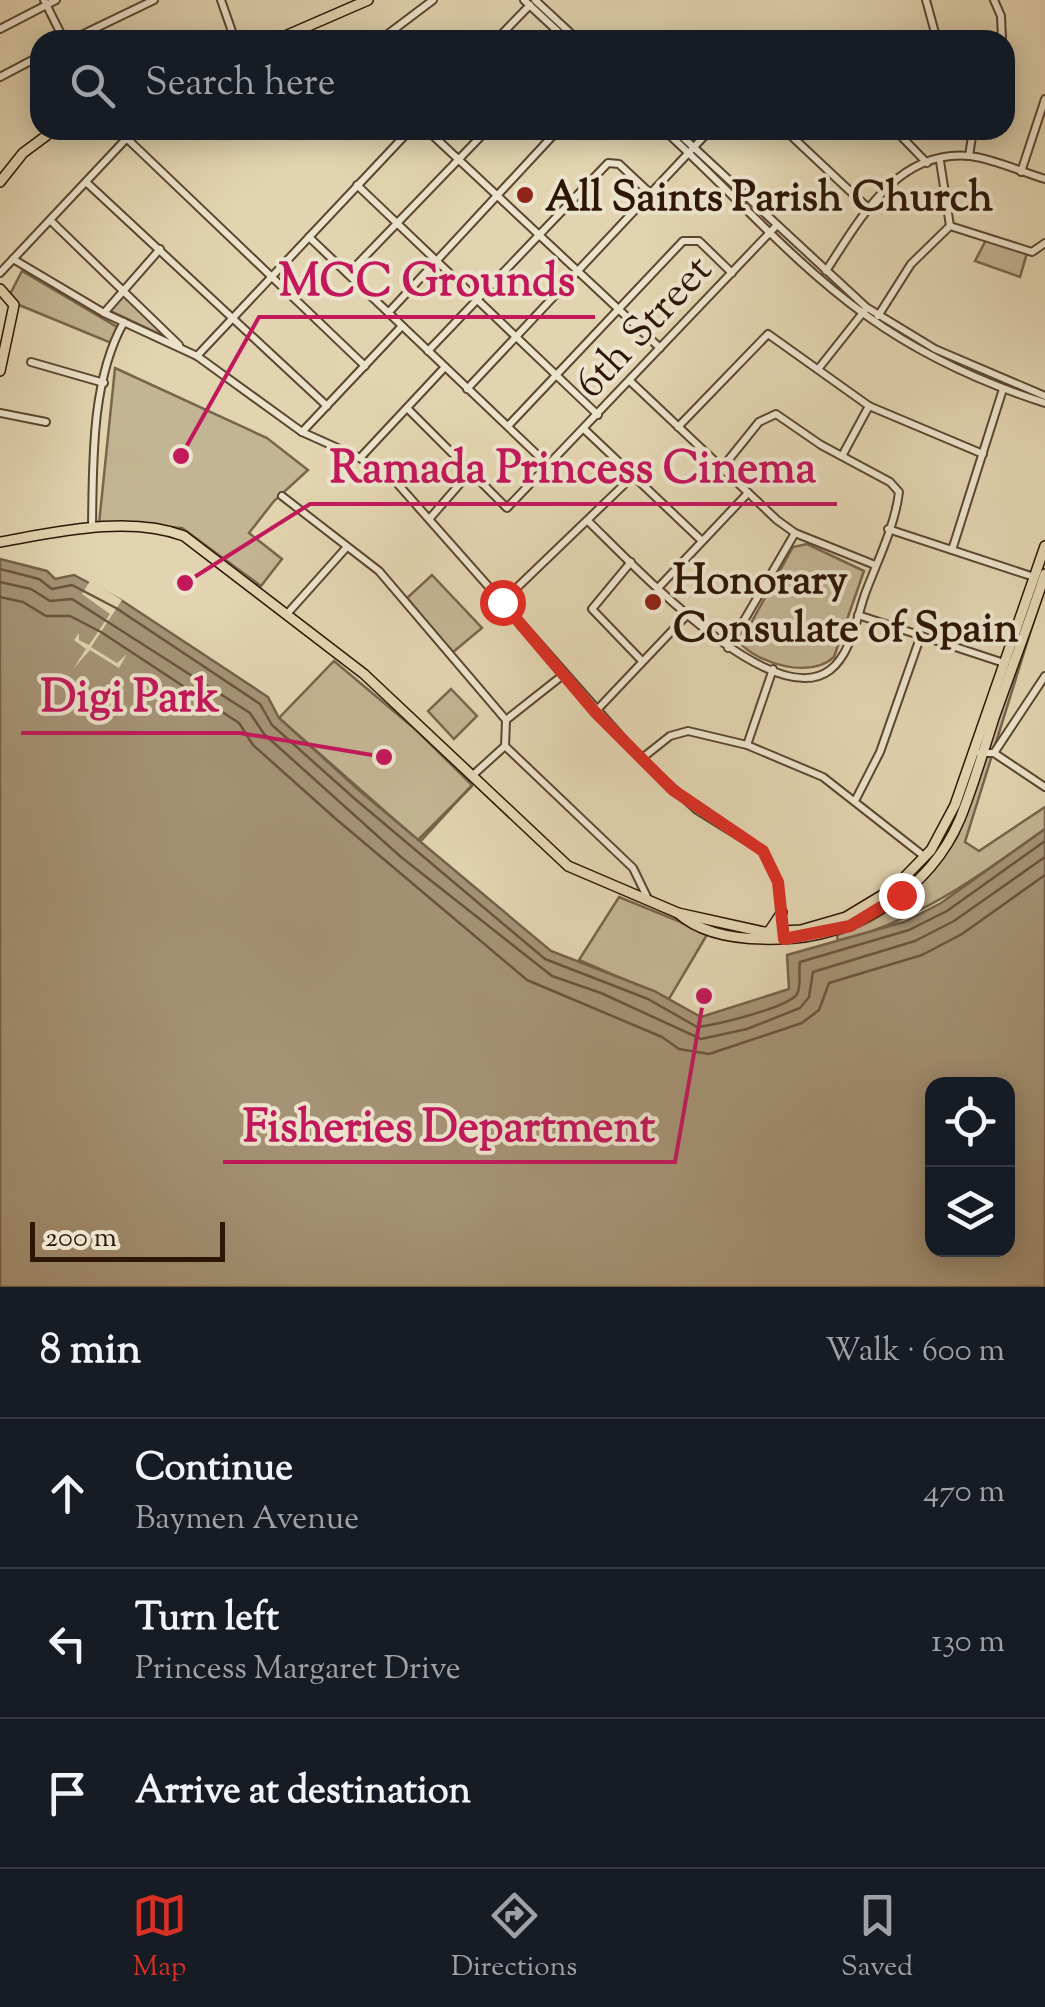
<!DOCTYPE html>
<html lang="en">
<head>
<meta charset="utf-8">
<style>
	:root { --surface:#171b24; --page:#242831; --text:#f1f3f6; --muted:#9ea1a6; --line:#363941; --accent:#d93025 }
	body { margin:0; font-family:"Sorts Mill Goudy",serif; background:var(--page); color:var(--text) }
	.controls { position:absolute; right:30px; bottom:30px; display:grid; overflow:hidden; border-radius:20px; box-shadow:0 5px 25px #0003 }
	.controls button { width:90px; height:90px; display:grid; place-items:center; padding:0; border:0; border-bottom:2px solid var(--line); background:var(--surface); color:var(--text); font:50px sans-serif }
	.scale { position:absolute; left:30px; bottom:25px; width:195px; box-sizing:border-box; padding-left:10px; border:5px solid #2e1606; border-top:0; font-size:28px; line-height:35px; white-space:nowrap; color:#2e1606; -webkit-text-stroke:8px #ece3cc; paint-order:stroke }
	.stop { position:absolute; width:30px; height:30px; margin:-22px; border:8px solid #d93025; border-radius:50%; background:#fff }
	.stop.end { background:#d93025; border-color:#fff; box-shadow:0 2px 10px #0008 }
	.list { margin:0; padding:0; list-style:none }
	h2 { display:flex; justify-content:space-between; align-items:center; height:130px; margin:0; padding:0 40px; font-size:42px }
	h2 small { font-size:32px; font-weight:400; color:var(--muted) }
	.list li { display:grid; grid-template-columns:65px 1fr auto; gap:30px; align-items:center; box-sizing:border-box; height:150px; padding:0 40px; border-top:2px solid var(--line) }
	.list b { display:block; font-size:38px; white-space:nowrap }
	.list p { margin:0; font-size:32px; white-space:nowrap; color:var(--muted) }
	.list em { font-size:32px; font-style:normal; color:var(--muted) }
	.icon { flex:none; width:55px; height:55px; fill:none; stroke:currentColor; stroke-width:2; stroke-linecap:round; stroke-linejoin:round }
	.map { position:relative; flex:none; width:1045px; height:1287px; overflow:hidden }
	.search { position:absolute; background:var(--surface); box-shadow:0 5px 25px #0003; left:30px; right:30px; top:30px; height:110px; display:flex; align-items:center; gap:25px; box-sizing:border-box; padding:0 35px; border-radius:30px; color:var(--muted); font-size:38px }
	.sheet { height:580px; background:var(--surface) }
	nav { display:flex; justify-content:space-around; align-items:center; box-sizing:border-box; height:140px; border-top:2px solid var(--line); background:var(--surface); font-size:28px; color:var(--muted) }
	nav a { display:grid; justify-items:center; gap:5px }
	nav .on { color:var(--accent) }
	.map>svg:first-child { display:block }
</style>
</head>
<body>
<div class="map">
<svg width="1045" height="1287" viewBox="0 0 1045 1287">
	<rect width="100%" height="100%" fill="#e2d4b0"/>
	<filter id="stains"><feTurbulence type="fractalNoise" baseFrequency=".002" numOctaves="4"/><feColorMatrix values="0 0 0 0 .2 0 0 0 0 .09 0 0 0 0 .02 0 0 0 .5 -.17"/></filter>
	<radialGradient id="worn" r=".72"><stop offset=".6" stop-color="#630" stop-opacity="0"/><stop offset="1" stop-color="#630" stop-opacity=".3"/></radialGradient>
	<g fill="#c3b493" stroke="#78654c" stroke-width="2.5">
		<path d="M 987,238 L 1027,253 L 1020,277 L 975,261 Z"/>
		<path d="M 22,271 L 117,327 L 116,345 L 7,300 Z"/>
		<path d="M 120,292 L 176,342 L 106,309 Z"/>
		<path d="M 115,368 L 267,438 L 308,470 L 274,501 L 249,533 L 282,559 L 261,586 L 182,528 L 99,524 Z"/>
		<path d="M 807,544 L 864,571 L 834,657 C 810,679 759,664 740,643 L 793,547 Z"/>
		<path d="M 432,575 L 482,628 L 452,653 L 407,598 Z"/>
		<path d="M 1045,585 L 965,842 L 979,851 L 1045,807 L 1045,829 C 978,877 919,920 838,942 L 837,935 C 889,919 928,882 957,837 Z"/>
		<path d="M 334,661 L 415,729 L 472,785 L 420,842 L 279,718 Z"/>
		<path d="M 451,689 L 477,716 L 454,739 L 428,711 Z"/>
		<path d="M 619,897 L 708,933 L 669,999 L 579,960 Z"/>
	</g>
	<path fill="#a59376" stroke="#756149" stroke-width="2.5" fill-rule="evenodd" d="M 0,559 L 47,571 L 55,579 L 74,575 L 121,600 L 268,697 L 279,718 L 361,792 L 551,951 L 654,991 L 701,1017 L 789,989 L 787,955 L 904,922 L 941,903 L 1045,829 L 1045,1287 L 0,1287 ZM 932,1084 L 1008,1084 L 1008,1250 L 932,1250 Z"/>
	<path fill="#e2d4b0" d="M 90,581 L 122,600 L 91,647 L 117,663 L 127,654 L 119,668 L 90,650 L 73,669 L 86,649 L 74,640 L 79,633 L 79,640 L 89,645 L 110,614 L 82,594 Z"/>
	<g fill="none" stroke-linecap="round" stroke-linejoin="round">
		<g stroke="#6a543e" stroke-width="2.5">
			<path d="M 0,569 L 39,579 L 52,589 L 72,585 L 116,608 L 260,704 L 272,725 L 355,799 L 545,959 L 648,999 L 697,1027 C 715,1025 788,1008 797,994 C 802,985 798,971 800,962 L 909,930 L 947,911 L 1045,841"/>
			<path d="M 0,582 L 31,589 L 50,601 L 72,599 L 250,713 L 264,734 L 401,857 L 552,976 L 601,993 L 701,1039 L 747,1029 L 800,1008 L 809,997 L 813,972 L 915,941 L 954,921 L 1045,857"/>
			<path d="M 0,597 L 23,602 L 46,616 L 70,616 L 101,632 L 239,723 L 253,745 L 336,819 L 527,980 L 662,1037 L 679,1049 L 709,1054 L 802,1023 L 819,1010 L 829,983 L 922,955 L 962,934 L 1045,875"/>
		</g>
		<path stroke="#756149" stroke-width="2.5" d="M 418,840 L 472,786"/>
		<g stroke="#5b4630" stroke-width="10">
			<g id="minor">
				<path d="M 44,0 L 64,40"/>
				<path d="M 221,0 L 235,40"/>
				<path d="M 524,0 L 567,40"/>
				<path d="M 535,0 L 578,40"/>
				<path d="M 926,0 L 937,40"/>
				<path d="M 994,0 L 1001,16 L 1002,40"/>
				<path d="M 0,29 L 56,0"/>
				<path d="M 71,40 L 154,0"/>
				<path d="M 380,40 L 433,0"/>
				<path d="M 496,40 L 530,5"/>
				<path d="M 0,77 L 40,56"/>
				<path d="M 118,130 L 365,366"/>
				<path d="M 427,130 L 660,348"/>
				<path d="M 664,130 C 731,191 793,263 867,316 C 920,354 983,383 1045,403"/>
				<path d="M 675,130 L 866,307 L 935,349 L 1045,396"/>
				<path d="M 785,130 L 868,208"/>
				<path d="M 895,130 L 927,163"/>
				<path d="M 969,156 L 973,130"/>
				<path d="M 940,161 L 950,226"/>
				<path d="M 1021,172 L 1045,99"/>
				<path d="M 86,182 L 327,406"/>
				<path d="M 357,185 L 598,415"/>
				<path d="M 51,221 L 179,345"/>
				<path d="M 309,237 L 547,464"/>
				<path d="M 13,259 L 104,313 L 197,356 L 302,432 L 360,458 L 396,482 L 641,759 L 697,810 L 763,851 L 778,882 L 783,932"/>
				<path d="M 826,271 C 860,219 897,149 970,156 C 994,159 1022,172 1045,179"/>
				<path d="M 0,273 L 126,139"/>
				<path d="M 348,274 L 487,130"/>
				<path d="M 389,312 L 558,130"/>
				<path d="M 104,313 L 160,249"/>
				<path d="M 878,316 L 911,264 L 950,226 L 1032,252 L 1045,243"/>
				<path d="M 428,351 L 608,163 L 619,164 L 651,194"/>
				<path d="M 197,356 L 410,130"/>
				<path d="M 31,362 L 104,383"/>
				<path d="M 819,368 L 865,310"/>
				<path d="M 630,381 L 777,520 L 795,533 L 875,565"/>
				<path d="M 467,389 L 710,130"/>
				<path d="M 407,408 L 507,508 L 777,225"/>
				<path d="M 0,413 L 46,422"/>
				<path d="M 508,426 L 683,241 L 699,241 L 732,273"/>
				<path d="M 678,427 L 768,334 L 869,406 L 983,454"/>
				<path d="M 584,429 L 702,541"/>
				<path d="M 302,432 L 402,326"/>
				<path d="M 842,456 L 869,406"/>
				<path d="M 360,458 L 445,367"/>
				<path d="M 282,496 L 379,571 L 506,720"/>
				<path d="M 431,517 L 471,471"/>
				<path d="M 588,521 C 628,559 771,715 830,670 C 851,654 857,617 865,594 C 877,562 895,526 899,492 L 890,482 L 821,445 L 776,414 L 759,422 L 722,468"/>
				<path d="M 92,528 C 93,462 91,380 124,322"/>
				<path d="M 888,529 L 1034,577"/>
				<path d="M 952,550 L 1003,389"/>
				<path d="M 631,562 L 592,609 L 642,661"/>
				<path d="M 658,588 L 748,493"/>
				<path d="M 502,602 L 633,476"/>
				<path d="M 287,614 L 346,548"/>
				<path d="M 858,615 L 1004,663"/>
				<path d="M 728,648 L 795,533"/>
				<path d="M 595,712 L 687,615"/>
				<path d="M 506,720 L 563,675"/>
				<path d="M 747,745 L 773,669"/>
				<path d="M 505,746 L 633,868 L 649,901"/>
				<path d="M 980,753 L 994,753 L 1045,676"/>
				<path d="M 994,753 L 1045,787"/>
				<path d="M 641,759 L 670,736 L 688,731 L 747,745 L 823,777 L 925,857"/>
				<path d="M 473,775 L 505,746 L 506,720"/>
				<path d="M 856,799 L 880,752 L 920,638"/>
			</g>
		</g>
		<g stroke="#2e1606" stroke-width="12">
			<g id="major">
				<path d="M 276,40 L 368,0"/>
				<path d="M 0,182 L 23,153 L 54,130"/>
				<path d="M 0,289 L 14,305 L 0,371"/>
				<path d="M 0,542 C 57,532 129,515 184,536 L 364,674 L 568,866 L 678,913 L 764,932 L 801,930 L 846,917 L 894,888 L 931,850 L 955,805 L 1045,546"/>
				<path d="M 678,913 C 703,936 746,940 779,939 C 854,938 930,890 960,819 C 973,787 983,752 994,718 C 1011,670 1029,623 1045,574"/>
				<path d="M 770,930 L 782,912"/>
			</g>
		</g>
		<use href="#minor" stroke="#ece3cc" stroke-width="6"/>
		<use href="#major" stroke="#e2d4b0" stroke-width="9"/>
	</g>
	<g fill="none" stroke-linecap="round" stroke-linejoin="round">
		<path stroke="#d93025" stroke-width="12" d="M 502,602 L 595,712 L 673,790 L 763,851 L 778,882 L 784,939 L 850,926 L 901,895"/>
	</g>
	<g fill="#8f2418" stroke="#ece3cc" stroke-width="4">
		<circle cx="525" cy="195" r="10"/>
		<circle cx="653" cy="602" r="10"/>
	</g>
	<g text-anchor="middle" stroke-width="8" stroke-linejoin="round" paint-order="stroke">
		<g font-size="42" font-weight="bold" fill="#2e1606" stroke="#ece3cc" text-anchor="start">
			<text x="545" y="210">All Saints Parish Church</text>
			<text x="673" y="593">Honorary<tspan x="673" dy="48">Consulate of Spain</tspan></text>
		</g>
		<g font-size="42" fill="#2e1606" stroke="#ece3cc">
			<text transform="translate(642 325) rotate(-47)" y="15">6th Street</text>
		</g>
	</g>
	<path fill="none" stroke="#c2185b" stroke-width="4" d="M181 456L259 317H595M185 583L310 504H837M384 757L240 733H21M704 996L675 1162H223"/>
	<g fill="#c2185b" stroke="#ece3cc" stroke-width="4">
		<circle cx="181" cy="456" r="10"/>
		<circle cx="185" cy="583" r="10"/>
		<circle cx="384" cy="757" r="10"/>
		<circle cx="704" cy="996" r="10"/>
	</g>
	<g font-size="45" text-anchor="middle" font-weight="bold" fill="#c2185b" stroke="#ece3cc" stroke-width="8" stroke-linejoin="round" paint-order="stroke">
		<text x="427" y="295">MCC Grounds</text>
		<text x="573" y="482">Ramada Princess Cinema</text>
		<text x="130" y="711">Digi Park</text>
		<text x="449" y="1141">Fisheries Department</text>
	</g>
	<rect width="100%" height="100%" filter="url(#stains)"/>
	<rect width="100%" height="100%" fill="url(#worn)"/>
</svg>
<div class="controls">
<button><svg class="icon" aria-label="locate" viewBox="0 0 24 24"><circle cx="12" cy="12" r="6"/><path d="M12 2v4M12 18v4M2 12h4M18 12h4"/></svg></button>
<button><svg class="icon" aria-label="layers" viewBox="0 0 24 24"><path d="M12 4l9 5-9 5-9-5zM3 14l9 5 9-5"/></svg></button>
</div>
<div class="scale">200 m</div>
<div class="stop" style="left:502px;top:602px"></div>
<div class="stop end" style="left:901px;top:895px"></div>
<div class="search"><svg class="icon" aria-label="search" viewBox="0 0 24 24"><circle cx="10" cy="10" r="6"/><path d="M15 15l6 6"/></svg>Search here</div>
</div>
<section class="sheet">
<h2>8 min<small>Walk · 600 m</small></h2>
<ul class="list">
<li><svg class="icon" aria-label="ahead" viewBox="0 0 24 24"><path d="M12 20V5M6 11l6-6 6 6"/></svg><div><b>Continue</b><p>Baymen Avenue</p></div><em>470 m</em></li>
<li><svg class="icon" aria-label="left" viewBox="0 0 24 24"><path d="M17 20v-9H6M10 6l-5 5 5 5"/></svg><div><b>Turn left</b><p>Princess Margaret Drive</p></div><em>130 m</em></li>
<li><svg class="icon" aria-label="arrive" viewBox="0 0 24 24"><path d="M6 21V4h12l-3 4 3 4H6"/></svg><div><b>Arrive at destination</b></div></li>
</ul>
</section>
<nav>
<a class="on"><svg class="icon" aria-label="map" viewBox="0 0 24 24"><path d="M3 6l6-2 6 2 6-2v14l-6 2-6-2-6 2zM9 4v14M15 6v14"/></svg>Map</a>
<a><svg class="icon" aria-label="directions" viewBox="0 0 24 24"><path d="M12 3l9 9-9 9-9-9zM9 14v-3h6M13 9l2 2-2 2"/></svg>Directions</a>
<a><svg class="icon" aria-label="saved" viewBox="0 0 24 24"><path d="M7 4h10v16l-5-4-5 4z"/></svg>Saved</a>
</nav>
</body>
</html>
